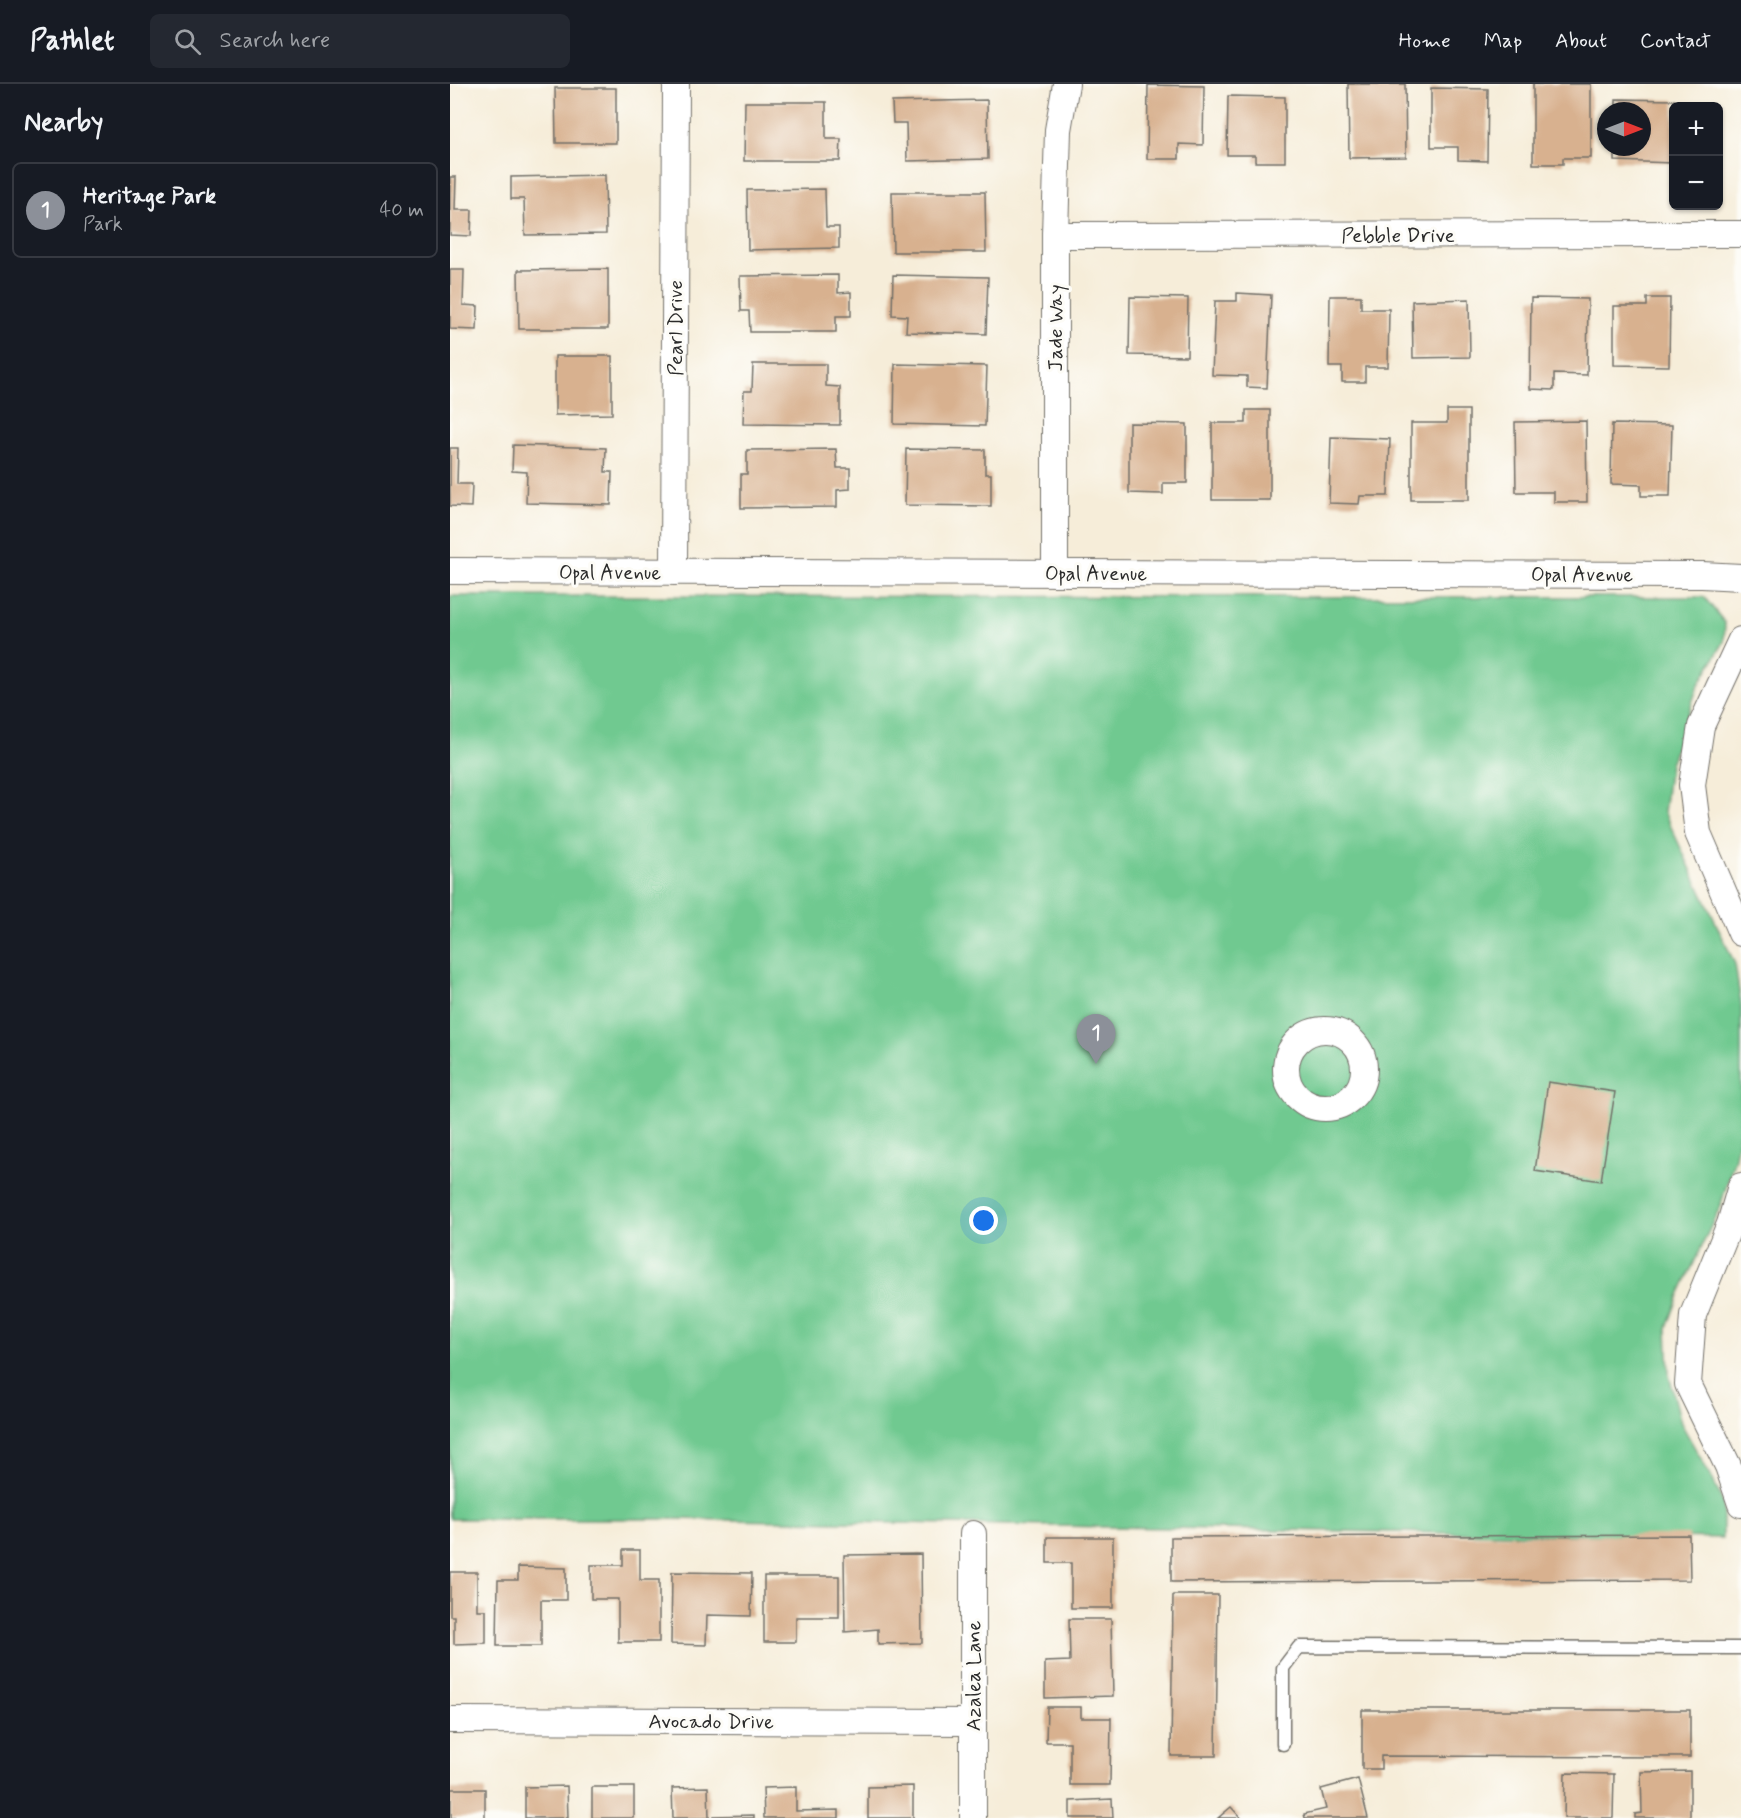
<!DOCTYPE html>
<html lang="en">
<head>
<meta charset="utf-8">
<style>
	:root { --surface:#171b24; --page:#242831; --text:#f1f3f6; --muted:#9ea1a6; --line:#363941; --accent:#8c9099 }
	body { margin:0; font-family:Mynerve,sans-serif; background:var(--page); color:var(--text) }
	.controls { position:absolute; right:18px; top:18px; display:grid; overflow:hidden; border-radius:9px; box-shadow:0 2px 4px #0004 }
	.controls button { width:54px; height:54px; display:grid; place-items:center; padding:0; border:0; border-bottom:2px solid var(--line); background:var(--surface); color:var(--text); font:30px sans-serif }
	.compass { position:absolute; left:1147px; top:18px; width:54px; height:54px; border-radius:50%; background:var(--surface); box-shadow:0 2px 4px #0004; rotate:90deg }
	.you { position:absolute; left:534px; top:1137px; width:21px; height:21px; margin:-15px; border:4px solid #fff; border-radius:50%; background:#1a73e8; box-shadow:0 0 0 9px #1a73e833 }
	.badge { display:grid; place-items:center; width:39px; height:39px; border-radius:50%; background:var(--accent); color:#fff; font-size:20px; font-weight:700 }
	.pin { position:absolute; translate:-50% -50px; filter:drop-shadow(0 2px 3px #0008) }
	.pin::after { content:''; position:absolute; top:32px; width:21px; height:18px; background:inherit; clip-path:polygon(0 0,100% 0,50% 100%) }
	.list { margin:0; padding:0; list-style:none }
	h2 { display:flex; justify-content:space-between; align-items:center; height:78px; margin:0; padding:0 24px; font-size:26px }
	h2 small { font-size:20px; font-weight:400; color:var(--muted) }
	.list li { display:grid; grid-template-columns:39px 1fr auto; gap:18px; align-items:center; box-sizing:border-box; height:96px; margin:0 12px 12px; padding:0 12px; border:2px solid var(--line); border-radius:9px }
	.list b { display:block; font-size:22px; white-space:nowrap }
	.list p { margin:0; font-size:20px; white-space:nowrap; color:var(--muted) }
	.list em { font-size:20px; font-style:normal; color:var(--muted) }
	.icon { flex:none; width:33px; height:33px; fill:none; stroke:currentColor; stroke-width:2; stroke-linecap:round; stroke-linejoin:round }
	.map { position:relative; flex:none; width:1291px; height:1734px; overflow:hidden }
	header { display:flex; align-items:center; gap:36px; box-sizing:border-box; height:84px; padding:0 30px; background:var(--surface); border-bottom:2px solid var(--line) }
	header strong { font-size:28px }
	nav { display:flex; gap:33px; margin-inline-start:auto; font-size:21px }
	.search { width:420px; height:54px; background:var(--page); display:flex; align-items:center; gap:15px; box-sizing:border-box; padding:0 21px; border-radius:9px; color:var(--muted); font-size:22px }
	main { display:flex }
	aside { flex:1; background:var(--surface) }
	.map>svg:first-child { display:block }
</style>
</head>
<body>
<header>
<strong>Pathlet</strong>
<div class="search"><svg class="icon" aria-label="search" viewBox="0 0 24 24"><circle cx="10" cy="10" r="6"/><path d="M15 15l6 6"/></svg>Search here</div>
<nav><a>Home</a><a>Map</a><a>About</a><a>Contact</a></nav>
</header>
<main>
<aside>
<h2>Nearby<small></small></h2>
<ul class="list">
<li><span class="badge">1</span><div><b>Heritage Park</b><p>Park</p></div><em>40 m</em></li>
</ul>
</aside>
<div class="map">
<svg width="1291" height="1734" viewBox="0 0 1291 1734">
	<rect width="100%" height="100%" fill="#fdfcf7"/>
	<filter id="ink" filterUnits="userSpaceOnUse"><feTurbulence type="fractalNoise" baseFrequency=".0167" numOctaves="2"/><feDisplacementMap in="SourceGraphic" scale="12" xChannelSelector="R" yChannelSelector="G"/><feConvolveMatrix kernelMatrix="1 2 1 2 8 2 1 2 1" color-interpolation-filters="sRGB"/></filter>
	<filter id="wash" filterUnits="userSpaceOnUse"><feTurbulence type="fractalNoise" baseFrequency=".008" numOctaves="4" result="noise"/><feDisplacementMap in="SourceGraphic" scale="24" xChannelSelector="R" yChannelSelector="G"/><feGaussianBlur stdDeviation="1.35" result="paint"/><feColorMatrix in="noise" values="0 0 0 0 0 0 0 0 0 0 0 0 0 0 0 0 0 1.4 0 .05"/><feComposite in="paint" operator="in"/></filter>
	<g filter="url(#wash)">
		<rect width="100%" height="100%" fill="#f6edd9"/>
		<path fill="#6fc990" stroke="#4d7a5e" stroke-width="1.5" d="M 0,512 L 1254,513 L 1275,539 L 1274,558 L 1248,602 L 1220,680 L 1214,728 L 1285,880 L 1291,921 L 1291,1040 L 1285,1073 L 1270,1123 L 1229,1211 L 1217,1244 L 1219,1291 L 1231,1339 L 1264,1398 L 1273,1419 L 1273,1454 L 224,1435 L 0,1435 Z"/>
		<g id="blocks">
			<g fill="#d8b18f">
				<path d="M 898,0 L 955,0 L 956,73 L 899,74 Z"/>
				<path d="M 1083,0 L 1141,0 L 1141,74 L 1113,74 L 1113,80 L 1083,80 Z"/>
				<path d="M 698,1 L 754,2 L 753,61 L 729,60 L 729,75 L 697,75 Z"/>
				<path d="M 105,4 L 166,4 L 166,59 L 106,59 Z"/>
				<path d="M 981,4 L 1038,5 L 1037,77 L 1008,76 L 1008,63 L 981,63 Z"/>
				<path d="M 778,12 L 835,13 L 835,78 L 805,78 L 805,71 L 777,71 Z"/>
				<path d="M 1166,15 L 1224,16 L 1223,79 L 1165,77 L 1165,63 L 1192,63 L 1192,27 L 1166,27 Z"/>
				<path d="M 537,16 L 538,75 L 457,77 L 456,39 L 443,39 L 442,18 Z"/>
				<path d="M 295,18 L 376,18 L 376,55 L 391,55 L 390,77 L 294,77 Z"/>
				<path d="M 155,91 L 156,150 L 75,151 L 74,115 L 61,115 L 61,93 Z"/>
				<path d="M 0,93 L 6,93 L 5,126 L 22,126 L 21,152 L 0,151 Z"/>
				<path d="M 375,105 L 376,143 L 389,143 L 389,164 L 298,166 L 297,106 Z"/>
				<path d="M 442,108 L 535,108 L 536,168 L 443,168 Z"/>
				<path d="M 158,185 L 158,245 L 69,245 L 68,186 Z"/>
				<path d="M 0,186 L 14,186 L 13,221 L 28,222 L 27,246 L 0,245 Z"/>
				<path d="M 388,191 L 388,209 L 401,208 L 401,232 L 386,232 L 386,248 L 300,248 L 299,227 L 291,227 L 290,192 Z"/>
				<path d="M 443,191 L 538,193 L 536,250 L 456,248 L 457,232 L 442,231 Z"/>
				<path d="M 787,209 L 821,211 L 817,304 L 797,303 L 797,292 L 762,291 L 765,217 L 787,217 Z"/>
				<path d="M 880,212 L 911,212 L 911,225 L 939,225 L 938,283 L 915,283 L 915,298 L 892,298 L 892,283 L 879,283 Z"/>
				<path d="M 680,213 L 738,214 L 737,272 L 679,271 Z"/>
				<path d="M 1081,214 L 1138,215 L 1137,291 L 1104,290 L 1104,306 L 1080,305 Z"/>
				<path d="M 1197,214 L 1220,214 L 1219,282 L 1164,281 L 1164,222 L 1197,222 Z"/>
				<path d="M 1019,215 L 1020,273 L 963,274 L 962,217 Z"/>
				<path d="M 105,272 L 162,272 L 162,330 L 105,331 Z"/>
				<path d="M 303,280 L 376,280 L 376,302 L 390,303 L 390,341 L 293,340 L 294,307 L 302,307 Z"/>
				<path d="M 445,280 L 537,282 L 535,342 L 444,340 Z"/>
				<path d="M 796,326 L 820,326 L 820,416 L 762,416 L 762,339 L 796,339 Z"/>
				<path d="M 997,326 L 1019,326 L 1019,416 L 961,416 L 961,339 L 997,339 Z"/>
				<path d="M 1136,337 L 1137,418 L 1104,418 L 1104,408 L 1066,408 L 1065,338 Z"/>
				<path d="M 679,339 L 737,340 L 737,399 L 713,399 L 713,410 L 679,409 Z"/>
				<path d="M 1162,340 L 1222,341 L 1220,412 L 1191,412 L 1191,401 L 1161,400 Z"/>
				<path d="M 881,353 L 940,355 L 938,412 L 910,412 L 909,420 L 879,419 Z"/>
				<path d="M 63,361 L 156,364 L 155,388 L 162,388 L 161,421 L 76,419 L 77,388 L 62,387 Z"/>
				<path d="M 0,364 L 8,364 L 7,400 L 22,400 L 21,423 L 0,422 Z"/>
				<path d="M 386,365 L 387,384 L 400,384 L 400,405 L 387,406 L 387,423 L 291,424 L 291,390 L 297,390 L 297,366 Z"/>
				<path d="M 456,365 L 535,366 L 535,390 L 541,390 L 541,422 L 455,421 Z"/>
				<path d="M 1098,998 L 1165,1008 L 1151,1097 L 1085,1087 Z"/>
				<path d="M 1239,1451 L 1240,1496 L 721,1498 L 721,1453 Z"/>
				<path d="M 597,1453 L 663,1453 L 663,1524 L 621,1524 L 621,1479 L 597,1479 Z"/>
				<path d="M 173,1466 L 190,1466 L 190,1496 L 209,1496 L 209,1558 L 168,1558 L 168,1515 L 141,1515 L 141,1481 L 173,1481 Z"/>
				<path d="M 471,1470 L 472,1559 L 428,1560 L 428,1545 L 395,1548 L 394,1471 Z"/>
				<path d="M 68,1483 L 116,1484 L 116,1516 L 91,1516 L 91,1562 L 47,1562 L 48,1496 L 68,1496 Z"/>
				<path d="M 0,1488 L 27,1488 L 27,1526 L 36,1526 L 36,1559 L 4,1560 L 4,1532 L 0,1532 Z"/>
				<path d="M 222,1488 L 302,1489 L 301,1532 L 257,1531 L 256,1561 L 221,1560 Z"/>
				<path d="M 314,1492 L 389,1492 L 389,1533 L 346,1533 L 346,1558 L 314,1558 Z"/>
				<path d="M 723,1511 L 768,1511 L 766,1672 L 721,1672 Z"/>
				<path d="M 619,1535 L 661,1535 L 663,1612 L 595,1614 L 595,1578 L 620,1577 Z"/>
				<path d="M 597,1623 L 631,1623 L 631,1634 L 661,1634 L 660,1701 L 620,1701 L 620,1658 L 596,1658 Z"/>
				<path d="M 912,1626 L 1240,1626 L 1240,1673 L 931,1672 L 931,1685 L 912,1685 Z"/>
				<path d="M 1240,1687 L 1240,1734 L 1185,1734 L 1185,1730 L 1192,1729 L 1191,1688 Z"/>
				<path d="M 1115,1689 L 1164,1690 L 1163,1734 L 1114,1734 Z"/>
				<path d="M 908,1695 L 918,1734 L 855,1734 L 854,1730 L 876,1725 L 871,1705 Z"/>
				<path d="M 117,1702 L 118,1734 L 75,1734 L 75,1703 Z"/>
				<path d="M 463,1702 L 463,1734 L 418,1734 L 418,1703 Z"/>
				<rect x="142" y="1703" width="42" height="31"/>
				<path d="M 258,1703 L 259,1734 L 223,1734 L 222,1704 Z"/>
				<path d="M 346,1703 L 346,1727 L 389,1726 L 389,1734 L 314,1734 L 313,1704 Z"/>
				<rect x="1" y="1705" width="34" height="29"/>
				<path d="M 662,1715 L 663,1734 L 620,1734 L 620,1717 Z"/>
				<path d="M 781,1723 L 791,1734 L 768,1734 Z"/>
				<path d="M 304,1731 L 304,1734 L 263,1734 L 263,1732 Z"/>
			</g>
		</g>
	</g>
	<g filter="url(#ink)">
		<use href="#blocks" fill-opacity="0" stroke="#726f68" stroke-width="1.5"/>
		<g fill="none" stroke-linecap="round" stroke-linejoin="round">
			<g stroke="#726f68" stroke-width="15">
				<path id="service" d="M 833,1660 L 833,1584 L 849,1563 L 1291,1564"/>
			</g>
			<g stroke="#726f68" stroke-width="28">
				<g id="minor">
					<path d="M 605,151 L 1291,150"/>
					<path d="M 0,487 L 1252,491 L 1291,493"/>
					<path d="M 224,488 L 226,0"/>
					<path d="M 605,489 L 605,151 L 608,46 L 616,0"/>
					<path d="M 1291,556 L 1251,642 L 1242,701 L 1248,749 L 1291,849"/>
					<circle cx="875" cy="985" r="39"/>
					<path d="M 1291,1102 L 1280,1140 L 1243,1231 L 1238,1300 L 1278,1382 L 1291,1420"/>
					<path d="M 523,1450 L 523,1734"/>
					<path d="M 0,1636 L 523,1638"/>
				</g>
			</g>
			<use href="#service" stroke="#fff" stroke-width="12"/>
			<use href="#minor" stroke="#fff" stroke-width="26"/>
		</g>
	</g>
	<g text-anchor="middle" stroke-width="6" stroke-linejoin="round" paint-order="stroke">
		<g font-size="21" fill="#2b2b2b" stroke="#fdfcf7">
			<text x="948" y="158">Pebble Drive</text>
			<text transform="translate(225 244) rotate(-90)" y="7">Pearl Drive</text>
			<text transform="translate(605 244) rotate(-90)" y="7">Jade Way</text>
			<text x="160" y="495">Opal Avenue</text>
			<text x="646" y="496">Opal Avenue</text>
			<text x="1132" y="497">Opal Avenue</text>
			<text transform="translate(523 1592) rotate(-90)" y="7">Azalea Lane</text>
			<text x="261" y="1644">Avocado Drive</text>
		</g>
	</g>
</svg>
<div class="controls">
<button>+</button>
<button>−</button>
</div>
<svg class="compass" viewBox="-18 -18 36 36"><path d="M0-13l5 13h-10z" fill="#e53935"/><path d="M0 13l5-13h-10z" fill="#9ea1a6"/></svg>
<div class="you"></div>
<div class="pin badge" style="left:646px;top:980px">1</div>
</div>
</main>
</body>
</html>
